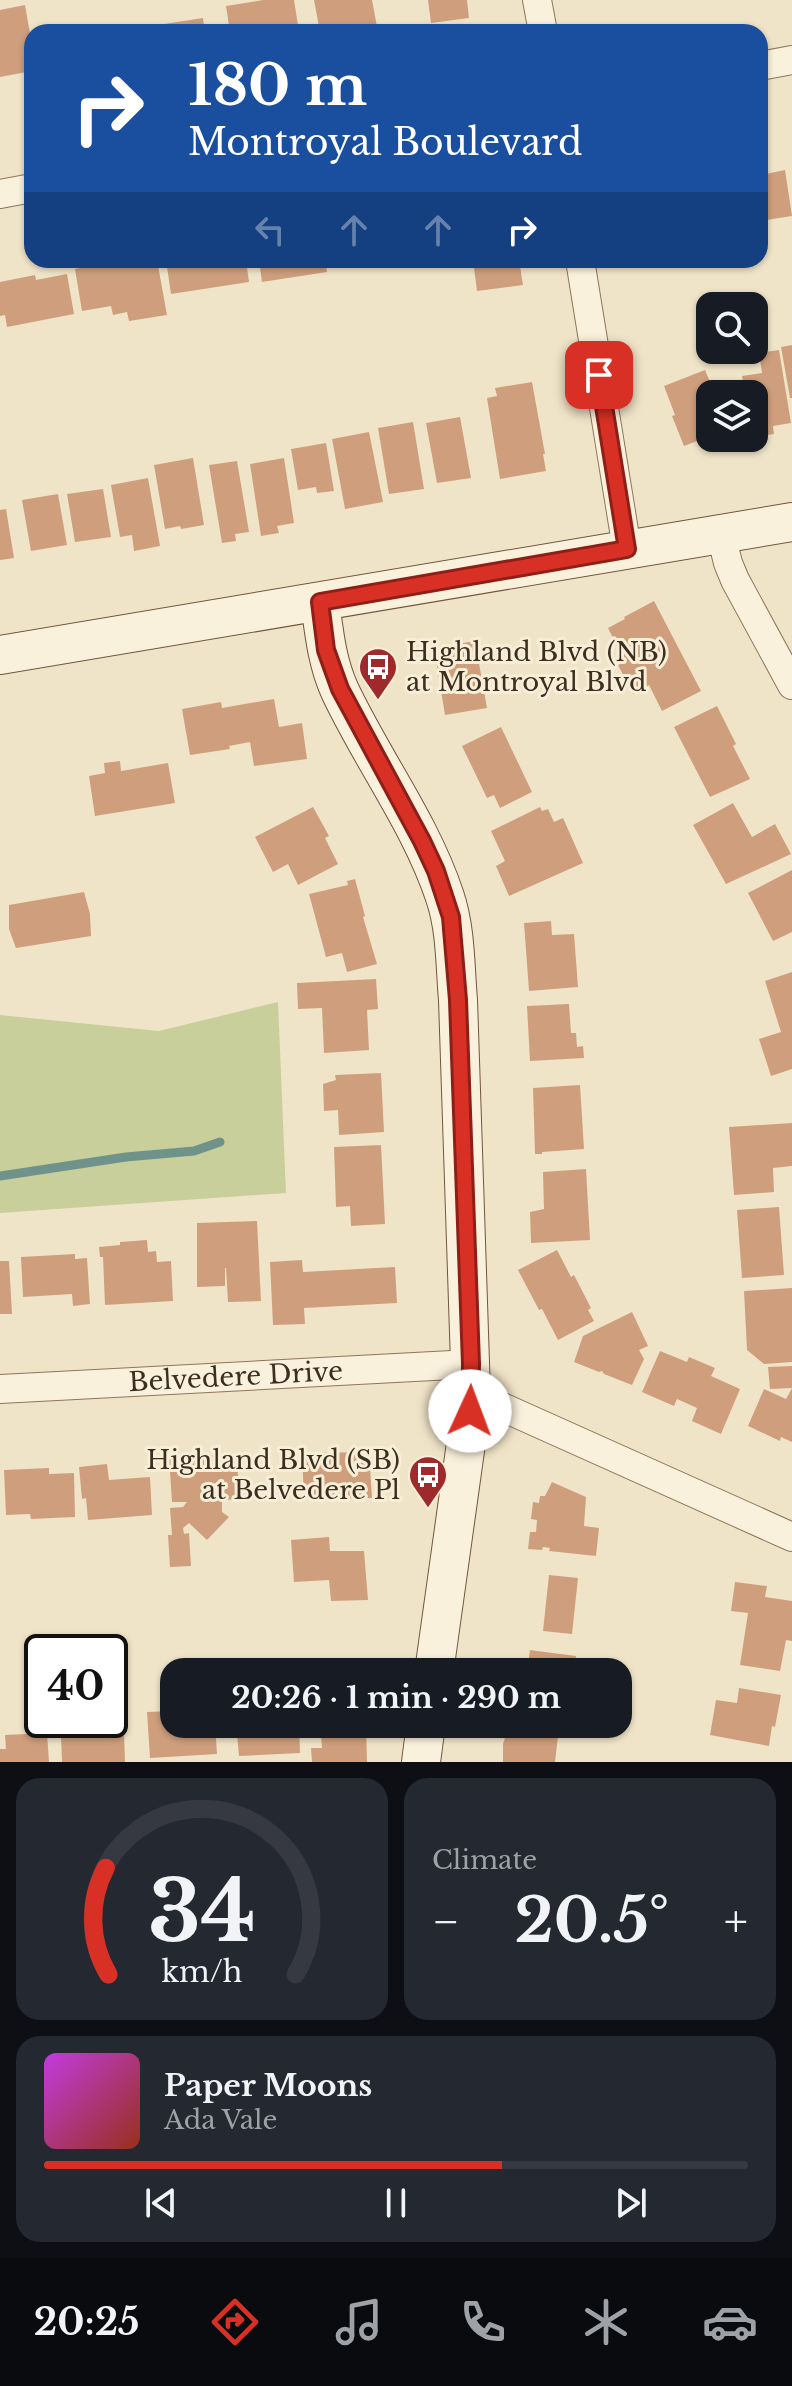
<!DOCTYPE html>
<html lang="en">
<head>
<meta charset="utf-8">
<style>
  body { margin:0; font-family:"Libre Baskerville",serif; background:#242831; color:#f1f3f6; height:100vh; display:flex; flex-direction:column; font-size:30px; white-space:nowrap }
  * { box-sizing:border-box; margin:0 }
  p { font-size:26px; color:#9ea1a6 }
  .icon { flex:none; width:44px; height:44px; fill:none; stroke:currentColor; stroke-width:2; stroke-linecap:round; stroke-linejoin:round }
  .map { position:relative; height:1762px; overflow:hidden }
  .sheet { display:flex; flex-direction:column; gap:16px; padding:16px; background:#0d0f14; flex:1 }
  .sheet>* { flex:none }
  .banner { position:absolute; left:24px; top:24px; width:744px; height:244px; border-radius:24px; box-shadow:0 2px 6px #0004; background:#1a4fa0; color:#fff; overflow:hidden }
  .buttons { position:absolute; left:696px; top:292px; display:grid; gap:16px }
  .buttons a { display:grid; place-items:center; width:72px; height:72px; border-radius:16px; background:#171b24; box-shadow:0 2px 6px #0004; font-size:40px }
  .speed { position:absolute; left:24px; top:1634px; display:flex; gap:16px; font-size:40px; font-weight:700; text-align:center }
  .speed>* { display:grid; place-content:center; width:104px; height:104px; border-radius:50%; background:#171b24; box-shadow:0 2px 6px #0004; line-height:1 }
  .speed .limit { border:4px solid #111; border-radius:12px; background:#fff; color:#111 }
  .pin { position:absolute; display:grid; place-items:center; width:68px; height:68px; color:#fff; margin:-34px; border-radius:16px; box-shadow:0 4px 12px #0006 }
  .me { position:absolute; width:88px; margin:-44px; rotate:2deg; stroke-linejoin:round; filter:drop-shadow(0 0 6px #0008) }
  .turn { display:flex; align-items:center; gap:28px; height:168px; padding:0 32px; font-size:36px }
  .turn .icon { width:104px; height:104px; stroke-width:2.5 }
  .turn b { display:block; font-size:56px; line-height:68px }
  .lanes { display:flex; align-items:center; height:76px; padding:0 32px; background:#0003; justify-content:center; gap:40px; direction:ltr }
  .lanes .off { opacity:.35 }
  .big { font-size:60px; font-weight:700; line-height:1.1 }
  .sheet .tile { flex:1; display:flex; flex-direction:column; justify-content:center; gap:12px; min-width:0; padding:0 28px; border-radius:24px; background:#242831 }
  .sheet .dial { align-items:center; gap:0 }
  .dial svg { height:208px; overflow:visible; fill:none; stroke:#363941; stroke-width:7; stroke-linecap:round; text-anchor:middle }
  .dial text { fill:#f1f3f6; stroke:none }
  .song { display:flex; align-items:center; gap:24px }
  .cover { width:96px; height:96px; border-radius:12px; background:linear-gradient(135deg,hsl(290 70% 55%),hsl(10 70% 35%)) }
  .played { height:8px; border-radius:4px; background:linear-gradient(90deg,#d93025 65%,#363941 65%) }
  .keys { display:flex; justify-content:space-around; direction:ltr }
  .heat { display:flex; justify-content:space-between; align-items:center; font-size:44px; direction:ltr }
  .sheet .tiles { flex:1; display:grid; gap:16px; grid-template-columns:1fr 1fr }
  .tile:last-child { grid-column:span 2 }
  .trip { position:absolute; left:160px; top:1658px; width:472px; height:80px; border-radius:24px; background:#171b24; box-shadow:0 2px 6px #0004; font-weight:700; line-height:80px; text-align:center }
  .menu { display:flex; height:128px; justify-content:space-around; align-items:center; background:#090b0e; color:#9ea1a6 }
  .menu .icon { width:56px; height:56px }
  .menu .active { color:#d93025 }
  .menu b { font-size:36px; color:#f1f3f6 }
  .map>svg:first-child { display:block }
  .green { fill:#c9cf9b }
  .lines { fill:none; stroke-linecap:round; stroke-linejoin:round }
  .stream { stroke:#6f938a; stroke-width:9 }
  .building { fill:#cf9f7d }
  .street-casing { stroke:#8d765c; stroke-width:30 }
  .secondary-casing { stroke:#6f573f; stroke-width:40 }
  .street { stroke:#faf1dc; stroke-width:28 }
  .secondary { stroke:#faf1dc; stroke-width:38 }
  .route-casing { stroke:#8d1f18; stroke-width:20 }
  .route { stroke:#d93025; stroke-width:14 }
  .labels { text-anchor:middle; stroke-width:6; stroke-linejoin:round; paint-order:stroke }
  .poi-label { font-size:26px; fill:#3d2e20; stroke:#f7eed8; text-anchor:start }
  .street-label { font-size:26px; fill:#3d2e20; stroke:#f7eed8 }
</style>
</head>
<body>
<div class="map">
<svg width="792" height="1762" viewBox="0 0 792 1762">
  <rect width="100%" height="100%" fill="#f0e4c8"/>
  <!-- green -->
  <polygon class="green" points="278,1002 286,1193 0,1213 0,1015 159,1031"/>
  <g class="lines">
    <!-- stream -->
    <polyline class="stream" points="0,1176 126,1157 194,1151 220,1142"/>
  </g>
  <!-- building -->
  <g class="building">
    <polygon points="263,0 294,0 299,32 230,32 226,6"/>
    <polygon points="314,0 372,0 378,32 320,32"/>
    <polygon points="428,0 467,0 469,18 431,23"/>
    <polygon points="25,5 32,45 32,71 0,77 0,10"/>
    <polygon points="203,18 205,32 133,32 132,29"/>
    <polygon points="785,170 792,216 760,221 760,172 766,171 766,174"/>
    <polygon points="128,260 157,260 167,315 129,321 127,312 113,315 111,306 82,311 75,269"/>
    <polygon points="166,260 246,260 249,282 171,294"/>
    <polygon points="259,260 325,260 327,272 262,282"/>
    <polygon points="473,260 519,260 523,285 477,291"/>
    <polygon points="67,274 74,314 7,327 5,315 0,316 0,282 35,275 36,280"/>
    <polygon points="792,345 792,398 790,398 781,347"/>
    <polygon points="779,350 791,423 773,426 774,434 754,437 754,394 745,394 742,376 762,373 759,353"/>
    <polygon points="705,370 715,394 710,394 710,436 684,446 672,416 675,415 664,386"/>
    <polygon points="532,382 545,454 543,454 546,471 500,479 487,398 497,396 495,388"/>
    <polygon points="460,417 471,478 437,483 426,423"/>
    <polygon points="413,422 424,489 389,494 378,428"/>
    <polygon points="369,432 383,502 345,509 332,439"/>
    <polygon points="326,443 334,491 317,493 316,487 298,490 291,449"/>
    <polygon points="193,458 204,525 181,529 180,526 165,529 154,465"/>
    <polygon points="284,458 294,523 277,526 279,533 261,536 250,464"/>
    <polygon points="237,461 249,532 235,534 236,541 222,543 209,465"/>
    <polygon points="148,478 160,546 134,551 132,535 120,537 111,485"/>
    <polygon points="103,489 111,537 75,542 67,494"/>
    <polygon points="58,494 67,545 31,551 22,500"/>
    <polygon points="6,509 14,558 0,560 0,510"/>
    <polygon points="654,601 701,691 662,711 649,685 633,694 618,665 625,662 608,628 625,619 624,617"/>
    <polygon points="475,641 487,708 445,715 434,648"/>
    <polygon points="274,699 279,727 302,723 307,759 254,766 250,742 229,746 230,749 190,755 182,709 221,702 222,708"/>
    <polygon points="717,706 736,744 733,746 750,779 710,797 674,727"/>
    <polygon points="501,727 532,792 500,808 494,795 487,798 462,746"/>
    <polygon points="120,761 121,771 168,763 175,803 95,816 89,776 105,773 104,763"/>
    <polygon points="733,803 752,837 775,824 791,854 726,884 693,825"/>
    <polygon points="313,807 329,836 325,838 338,864 298,885 288,864 273,872 255,837"/>
    <polygon points="540,807 542,811 548,809 554,822 563,818 583,863 509,896 496,866 505,861 491,831"/>
    <polygon points="792,870 792,932 773,941 748,893"/>
    <polygon points="355,879 365,916 363,917 377,964 347,972 342,953 326,957 309,894 348,885 347,881"/>
    <polygon points="84,892 90,914 91,936 16,948 9,929 9,905"/>
    <polygon points="551,921 552,935 574,934 578,987 529,991 524,923"/>
    <polygon points="792,972 792,1069 771,1076 759,1039 781,1032 765,981"/>
    <polygon points="376,979 378,1009 367,1010 369,1050 324,1053 322,1008 298,1009 297,983"/>
    <polygon points="569,1004 571,1033 576,1033 577,1047 583,1046 584,1058 530,1061 527,1006"/>
    <polygon points="381,1073 384,1132 339,1135 338,1110 324,1111 323,1084 336,1080 335,1075"/>
    <polygon points="580,1085 584,1149 542,1152 542,1154 535,1154 533,1088"/>
    <polygon points="792,1123 792,1166 773,1168 774,1192 734,1195 729,1127"/>
    <polygon points="381,1145 385,1224 351,1226 350,1206 336,1207 334,1147"/>
    <polygon points="586,1169 590,1240 531,1243 530,1212 544,1209 543,1172"/>
    <polygon points="779,1207 784,1275 742,1278 737,1210"/>
    <polygon points="257,1221 261,1301 228,1302 226,1268 225,1268 225,1286 197,1287 197,1223"/>
    <polygon points="147,1240 148,1252 156,1251 157,1262 171,1261 173,1301 105,1305 103,1257 100,1257 99,1247 120,1245 120,1242"/>
    <polygon points="557,1250 571,1277 574,1275 591,1308 588,1310 594,1321 558,1340 542,1309 539,1310 518,1270"/>
    <polygon points="75,1254 75,1259 87,1258 90,1304 73,1306 72,1294 23,1297 21,1257"/>
    <polygon points="302,1260 303,1272 395,1267 397,1303 304,1308 305,1324 273,1325 270,1262"/>
    <polygon points="0,1261 9,1261 12,1314 0,1314"/>
    <polygon points="792,1288 792,1362 764,1364 747,1350 744,1291"/>
    <polygon points="632,1312 648,1346 639,1350 644,1359 632,1385 604,1374 602,1371 599,1372 574,1362 583,1336"/>
    <polygon points="660,1351 687,1362 689,1357 715,1368 711,1376 740,1389 721,1434 692,1421 697,1408 677,1399 674,1406 642,1392"/>
    <polygon points="792,1366 792,1442 781,1437 780,1441 748,1426 764,1389 786,1399 792,1388 770,1389 768,1367"/>
    <polygon points="369,1452 372,1498 304,1499 302,1453"/>
    <polygon points="237,1454 239,1499 222,1500 222,1512 229,1517 207,1540 189,1523 183,1528 184,1534 189,1533 191,1566 170,1567 168,1535 172,1535 170,1508 183,1507 187,1502 172,1502 169,1457"/>
    <polygon points="107,1464 109,1480 150,1477 152,1515 88,1520 86,1498 82,1499 79,1467"/>
    <polygon points="49,1468 49,1474 74,1473 75,1517 31,1519 30,1514 6,1515 4,1470"/>
    <polygon points="552,1482 586,1497 584,1526 599,1528 596,1556 549,1551 550,1548 543,1547 542,1550 528,1549 530,1532 536,1532 537,1520 531,1519 533,1502 539,1503 540,1496 545,1496"/>
    <polygon points="329,1537 330,1551 364,1551 368,1600 331,1601 329,1580 294,1582 291,1540"/>
    <polygon points="549,1575 578,1578 572,1634 543,1631"/>
    <polygon points="735,1582 767,1586 765,1597 792,1601 792,1641 786,1640 780,1671 740,1665 748,1613 731,1611"/>
    <polygon points="530,1650 576,1656 574,1672 527,1672"/>
    <polygon points="739,1688 781,1695 775,1727 772,1726 769,1746 710,1735 716,1700 737,1703"/>
    <polygon points="174,1711 174,1724 215,1724 217,1754 150,1758 147,1712"/>
    <polygon points="236,1724 299,1724 300,1753 239,1756"/>
    <polygon points="320,1724 366,1724 367,1762 312,1762 311,1748 322,1748"/>
    <polygon points="509,1726 514,1727 513,1730 534,1729 558,1736 555,1762 503,1762 503,1744"/>
    <polygon points="47,1733 49,1762 0,1762 0,1749 6,1749 5,1735"/>
    <polygon points="124,1733 125,1762 62,1762 61,1736"/>
  </g>
  <g class="lines">
    <defs>
      <g id="street">
        <polyline points="537,0 543,32"/>
        <polyline points="760,66 792,60"/>
        <polyline points="0,194 32,188"/>
        <polyline points="580,260 627,549"/>
        <polyline points="721,534 728,563 735,580 792,685"/>
        <path id="s1" d="M0,1389L471,1364"/>
        <polyline points="471,1393 792,1537"/>
      </g>
      <g id="secondary">
        <path d="M320,602C324,632 327,663 340,691C373,761 421,824 445,897C456,930 455,966 458,1000L471,1393L468,1429L434,1672"/>
        <polyline points="0,655 792,522"/>
        <polyline points="421,1762 426,1724"/>
      </g>
    </defs>
    <!-- street casing -->
    <use href="#street" class="street-casing"/>
    <!-- secondary casing -->
    <use href="#secondary" class="secondary-casing"/>
    <!-- street -->
    <use href="#street" class="street"/>
    <!-- secondary -->
    <use href="#secondary" class="secondary"/>
  </g>
  <g class="lines">
    <defs>
      <polyline id="route" points="470,1411 471,1364 458,1000 451,917 436,871 422,841 340,689 326,650 320,602 627,549 599,375"/>
    </defs>
    <!-- route casing -->
    <use href="#route" class="route-casing"/>
    <!-- route -->
    <use href="#route" class="route"/>
  </g>
  <!-- icons -->
  <defs>
    <symbol id="bus-pin" viewBox="-11 -11 22 30"><path d="M0 17L-7.5 6A9.5 9.5 0 1 1 7.5 6Z" fill="#9e2a2b" stroke="#f7eed8"/><path d="M-5-6H5V4H4V6H2V4H-2V6H-4V4H-5ZM-3.5-4V0h7V-4ZM-3.5 1.2v1.5H-2V1.2ZM2 1.2v1.5H3.5V1.2Z" fill="#fff"/></symbol>
  </defs>
  <g fill-rule="evenodd">
    <use href="#bus-pin" x="356" y="645" width="44" height="60"/>
    <use href="#bus-pin" x="406" y="1453" width="44" height="60"/>
  </g>
  <g class="labels">
    <!-- poi labels -->
    <g class="poi-label">
      <text x="406" y="661">Highland Blvd (NB)<tspan x="406" dy="30">at Montroyal Blvd</tspan></text>
      <text x="400" y="1469" text-anchor="end">Highland Blvd (SB)<tspan x="400" dy="30">at Belvedere Pl</tspan></text>
    </g>
    <!-- street labels -->
    <g class="street-label">
      <text dy="9" stroke="none"><textPath href="#s1" startOffset="236">Belvedere Drive</textPath></text>
    </g>
  </g>
</svg>
<div class="buttons">
<a><svg class="icon" aria-label="search" viewBox="0 0 24 24"><circle cx="10" cy="10" r="6"/><path d="M15 15l6 6"/></svg></a>
<a><svg class="icon" aria-label="layers" viewBox="0 0 24 24"><path d="M12 4l9 5-9 5-9-5zM3 14l9 5 9-5"/></svg></a>
</div>
<div class="speed"><div class="limit">40</div></div>
<div class="pin" style="left:599px;top:375px;background:#d93025"><svg class="icon" aria-label="arrive" viewBox="0 0 24 24"><path d="M6 21V4h12l-3 4 3 4H6"/></svg></div>
<svg class="me" style="left:470px;top:1411px" viewBox="-20 -20 40 40"><circle r="19" fill="#fff"/><path d="M0-13L10 11 0 6-10 11z" fill="#d93025"/></svg>
<div class="trip">20:26 · 1 min · 290 m</div>
<div class="banner">
<div class="turn"><svg class="icon" aria-label="right" viewBox="0 0 24 24"><path d="M7 20v-9h11M14 6l5 5-5 5"/></svg><div><b>180 m</b>Montroyal Boulevard</div></div>
<div class="lanes"><svg class="icon off" aria-label="left" viewBox="0 0 24 24"><path d="M17 20v-9H6M10 6l-5 5 5 5"/></svg><svg class="icon off" aria-label="ahead" viewBox="0 0 24 24"><path d="M12 20V5M6 11l6-6 6 6"/></svg><svg class="icon off" aria-label="ahead" viewBox="0 0 24 24"><path d="M12 20V5M6 11l6-6 6 6"/></svg><svg class="icon" aria-label="right" viewBox="0 0 24 24"><path d="M7 20v-9h11M14 6l5 5-5 5"/></svg></div>
</div>
</div>
<section class="sheet">
<div class="tiles">
<div class="tile dial"><svg viewBox="0 0 100 80">
<path d="M14 69A42 42 0 1 1 86 69"/>
<path d="M14 69A42 42 0 0 1 13 28" stroke="#d93025"/>
<text x="50" y="56" font-size="32" font-weight="700">34</text>
<text x="50" y="72" font-size="11">km/h</text>
</svg></div>
<div class="tile"><p>Climate</p>
<div class="heat"><a>−</a><b class="big">20.5°</b><a>+</a></div>
</div>
<div class="tile">
<div class="song"><i class="cover"></i><div><b>Paper Moons</b><p>Ada Vale</p></div></div>
<div class="played"></div>
<div class="keys"><svg class="icon" aria-label="previous" viewBox="0 0 24 24"><path d="M18 5L8 12l10 7zM5 5v14"/></svg><svg class="icon" aria-label="pause" viewBox="0 0 24 24"><path d="M8 5v14M16 5v14"/></svg><svg class="icon" aria-label="next" viewBox="0 0 24 24"><path d="M6 5l10 7-10 7zM19 5v14"/></svg></div>
</div>
</div>
</section>
<nav class="menu">
<b>20:25</b>
<svg class="icon active" aria-label="directions" viewBox="0 0 24 24"><path d="M12 3l9 9-9 9-9-9zM9 14v-3h6M13 9l2 2-2 2"/></svg>
<svg class="icon" aria-label="music" viewBox="0 0 24 24"><path d="M9 18V5l10-2v13"/><circle cx="6" cy="18" r="3"/><circle cx="16" cy="16" r="3"/></svg>
<svg class="icon" aria-label="phone" viewBox="0 0 24 24"><path d="M5 4h4l2 5-3 2q2 4 5 5l2-3 5 2v4C11 20 4 13 5 4z"/></svg>
<svg class="icon" aria-label="climate" viewBox="0 0 24 24"><path d="M12 3v18M4 7l16 10M4 17L20 7"/></svg>
<svg class="icon" aria-label="car" viewBox="0 0 24 24"><path d="M5 17H2v-5l4-1 3-4h7l3 4 3 1v5h-3M9 17h6M6 11h13"/><circle cx="7" cy="17" r="2"/><circle cx="17" cy="17" r="2"/></svg>
</nav>
</body>
</html>
